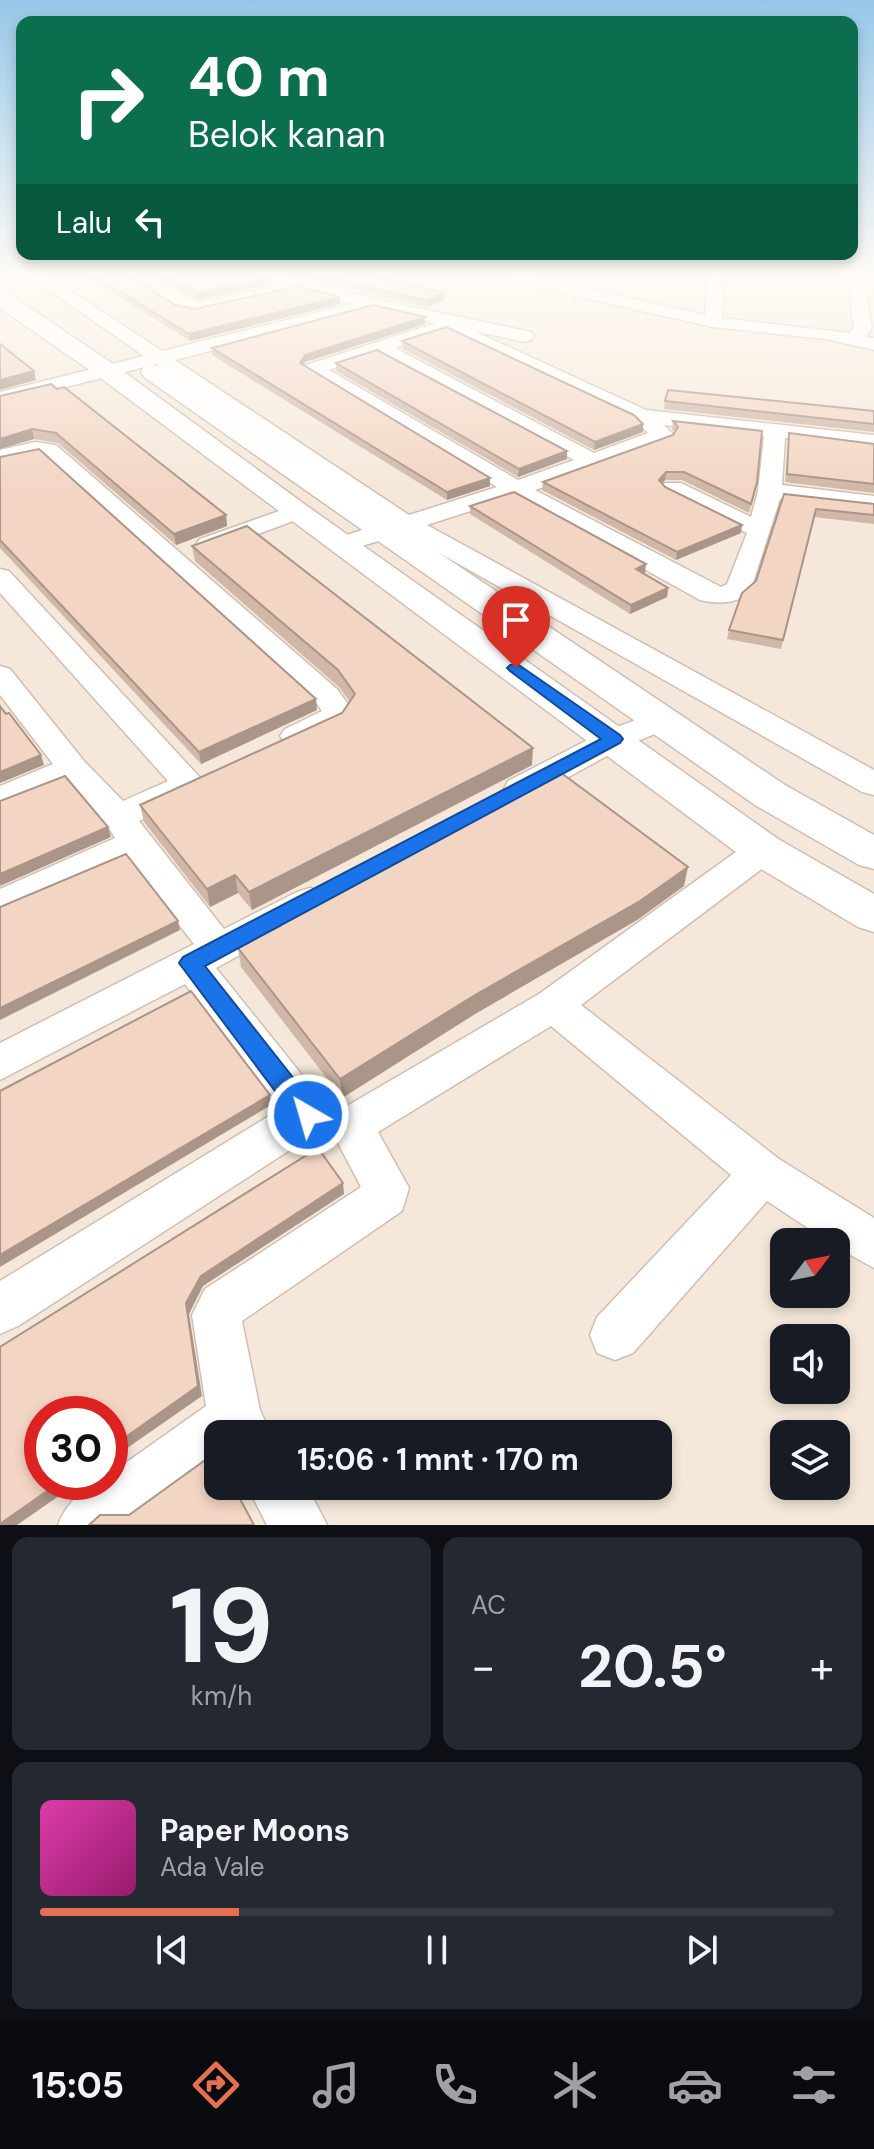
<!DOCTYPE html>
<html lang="id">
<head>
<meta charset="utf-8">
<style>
  body { margin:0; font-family:"DM Sans",sans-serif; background:#242831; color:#f1f3f6; height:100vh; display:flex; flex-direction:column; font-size:30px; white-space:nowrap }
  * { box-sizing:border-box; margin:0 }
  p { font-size:26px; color:#9ea1a6 }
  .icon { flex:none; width:44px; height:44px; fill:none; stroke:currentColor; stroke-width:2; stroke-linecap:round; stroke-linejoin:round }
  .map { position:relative; height:1525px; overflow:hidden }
  .sheet { display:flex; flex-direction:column; gap:12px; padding:12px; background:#0d0f14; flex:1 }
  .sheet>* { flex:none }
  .banner { position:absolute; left:16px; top:16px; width:842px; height:244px; border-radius:16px; box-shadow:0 4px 12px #0003; background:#0b6e4f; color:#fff; overflow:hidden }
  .needle { width:52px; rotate:58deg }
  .tools { position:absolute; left:770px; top:1228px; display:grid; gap:16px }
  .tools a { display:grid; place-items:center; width:80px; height:80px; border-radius:16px; background:#171b24; box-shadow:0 4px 12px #0003; font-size:40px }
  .speed { position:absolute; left:24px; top:1396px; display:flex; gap:16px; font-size:40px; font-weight:700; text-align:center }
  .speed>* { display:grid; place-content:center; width:104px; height:104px; border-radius:50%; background:#171b24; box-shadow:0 4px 12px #0003; line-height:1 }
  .speed .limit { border:12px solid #d22; background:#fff; color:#111 }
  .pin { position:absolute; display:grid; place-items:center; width:68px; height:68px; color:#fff; margin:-82px -34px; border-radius:50% 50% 50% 0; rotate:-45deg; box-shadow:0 0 8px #0007 }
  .pin .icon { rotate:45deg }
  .me { position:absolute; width:88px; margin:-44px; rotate:322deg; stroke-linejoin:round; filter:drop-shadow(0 0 6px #0008) }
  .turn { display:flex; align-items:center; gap:28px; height:168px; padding:0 40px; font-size:36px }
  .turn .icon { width:104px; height:104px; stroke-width:2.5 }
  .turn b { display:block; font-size:56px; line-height:68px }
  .then { display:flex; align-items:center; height:76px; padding:0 40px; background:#0003; gap:16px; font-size:30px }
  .big { font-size:60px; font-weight:700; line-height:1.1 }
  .sheet .widget { flex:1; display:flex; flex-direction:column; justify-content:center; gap:12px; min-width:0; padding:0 28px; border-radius:16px; background:#242831 }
  .sheet .dial { align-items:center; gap:0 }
  .dial b { font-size:104px; line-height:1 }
  .song { display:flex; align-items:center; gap:24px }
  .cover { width:96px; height:96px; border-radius:12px; background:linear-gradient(135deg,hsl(320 70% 55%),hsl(320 70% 35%)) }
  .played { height:8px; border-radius:4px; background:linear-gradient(90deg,#e76f51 25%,#363941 25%) }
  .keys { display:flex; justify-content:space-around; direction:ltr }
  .heat { display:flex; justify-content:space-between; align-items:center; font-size:44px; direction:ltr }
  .sheet .tiles { flex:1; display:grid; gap:12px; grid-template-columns:1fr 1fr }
  .widget:last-child { grid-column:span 2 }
  .trip { position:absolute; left:204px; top:1420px; width:468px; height:80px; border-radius:16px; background:#171b24; box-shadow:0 4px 12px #0003; font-weight:700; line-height:80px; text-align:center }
  .menu { display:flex; height:128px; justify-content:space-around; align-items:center; background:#090b0e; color:#9ea1a6 }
  .menu .icon { width:56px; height:56px }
  .menu .selected { color:#e76f51 }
  .menu b { font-size:36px; color:#f1f3f6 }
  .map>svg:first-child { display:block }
  .residential { fill:#f5e8da; fill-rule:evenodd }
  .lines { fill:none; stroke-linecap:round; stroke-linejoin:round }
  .minor-casing { stroke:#d1beb0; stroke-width:3 }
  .tertiary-casing { stroke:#d1beb0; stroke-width:3 }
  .minor { fill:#fff; fill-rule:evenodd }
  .tertiary { fill:#fff; fill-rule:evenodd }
  .wall { fill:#d1b7a8 }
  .shaded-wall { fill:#aa9588 }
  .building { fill:#f3d5c3; stroke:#aa9588; stroke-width:2 }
  .route { fill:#1a73e8; stroke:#114b97; stroke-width:2 }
</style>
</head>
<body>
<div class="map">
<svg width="874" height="1525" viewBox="0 0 874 1525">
  <rect width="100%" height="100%" fill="#fdf6ec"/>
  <!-- residential -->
  <path class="residential" d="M0,276H874V1525H0ZM784,1242H836V1294H784ZM784,1338H836V1390H784ZM42,1414H110V1482H42ZM218,1434H658V1486H218ZM784,1434H836V1486H784Z"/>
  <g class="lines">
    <defs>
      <g id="minor">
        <path d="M29,276H48L162,351L352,304L300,290L197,313L178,309L127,276H147L197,303L279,285L256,276H284L374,299L531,332L534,336L531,340L525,342L474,331L646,410L874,435V449L785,438L782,485L874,496V510L780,499L751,589C740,605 717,604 700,600L514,497L427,525L874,770V795L862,792L404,533L343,552L334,549L330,544L334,539L387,522L156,364L0,404V392L144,356ZM373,309L436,323L306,365L303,369L306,373L497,487L409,515L175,360ZM446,331L635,420L648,433L594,453L395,348ZM378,354L574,460L518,480L329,370ZM664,425L764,436L758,491L751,517L681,483H665L661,488L665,493L747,533L727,584L721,587L535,490L671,440L674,435Z"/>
        <path d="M501,276H531L705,315L709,276H725L722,318L850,333L854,327C851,310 847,297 856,282L874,280V290H869L867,297L872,327L866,337L874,338V350L826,339L713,327L509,281Z"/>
        <path d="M35,442L56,445L337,689L353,711C340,731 310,749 285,743L280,736L285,729L322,711L315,701L42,456L0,464V450Z"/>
        <polygon points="296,505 304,507 308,512 304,517 218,549 200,549 196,544 200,539"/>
        <path d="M0,569L9,571L205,783L201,791L139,821L224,929L297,892L310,888L323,892L328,901L323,910L216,968L322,1100L347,1106L539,994L751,841L763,838L775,841L780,850L775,859L581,1005L779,1159L874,1218V1268L836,1247V1242H829L767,1201L633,1353L615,1360L597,1353L590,1335L597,1317L731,1175L551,1026L378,1132L409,1188L402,1211L242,1321L260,1410L271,1434H218V1463L133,1525H58C66,1504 85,1482 110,1482V1474L206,1406L192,1315L205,1289L361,1187L337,1141L313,1135L18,1326L0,1334V1281L279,1110L185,984L0,1080V1043L194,944L129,860L0,917V889L115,838L107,825L68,782L0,810V786L53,764L0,695V666L10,669L84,761L123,801L168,781L0,593Z"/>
        <polygon points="661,711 672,713 676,720 672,727 625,746 532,797 520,800 508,797 504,789 508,781 603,732"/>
        <polygon points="247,1486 307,1486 327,1525 267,1525"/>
      </g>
      <g id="tertiary">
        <polygon points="0,292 8,293 116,366 307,506 778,839 874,894 874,932 858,927 748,861 98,376 0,308"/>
        <polygon points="153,365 162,367 785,785 874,835 874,869 859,865 755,805 144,377 141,372 144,367"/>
      </g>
    </defs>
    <!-- minor casing -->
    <use href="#minor" class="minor-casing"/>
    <!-- tertiary casing -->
    <use href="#tertiary" class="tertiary-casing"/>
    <!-- minor -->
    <use href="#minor" class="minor"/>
    <!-- tertiary -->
    <use href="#tertiary" class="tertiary"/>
  </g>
  <!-- wall -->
  <g class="wall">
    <polygon points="86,276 131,276 175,305 195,309 340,304 190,341"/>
    <polygon points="153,276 265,276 269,284 197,300"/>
    <polygon points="297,276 374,276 444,293 444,300 428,307"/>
    <polygon points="425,324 305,362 303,365 490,478 490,486 447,500 212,355 212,348"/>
    <polygon points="402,341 643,424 643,432 594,450 403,349"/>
    <polygon points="336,363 567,459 518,477 336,371"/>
    <polygon points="0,396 226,515 227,526 176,545 58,443 34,439"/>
    <polygon points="665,401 874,411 874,432 664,409"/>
    <polygon points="673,421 755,490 749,513 682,480 665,480 662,484 665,487 741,533 676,560 542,490 543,482 673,435 675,432 672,429"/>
    <polygon points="789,433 874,444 874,493 785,482"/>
    <polygon points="0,457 317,710 201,764 0,548"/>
    <polygon points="784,494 874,504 874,524 814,517 781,649 727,639 729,630 756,581"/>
    <polygon points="470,506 645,573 644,574 668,588 667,597 630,614 470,514"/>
    <polygon points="192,546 532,765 252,910 238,893 210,907 144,822 140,805 342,713 350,702 339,687 195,561"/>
    <polygon points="684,886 637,920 475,1014 342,1098 241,967 238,948 275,929 273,919"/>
  </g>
  <!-- shaded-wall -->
  <g class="shaded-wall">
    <polygon points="268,278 269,284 197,300 197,293"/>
    <polygon points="444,293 444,300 428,307 428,301"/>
    <polygon points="340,297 340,304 190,341 189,334"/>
    <polygon points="425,317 425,324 305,362 301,371 300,363 305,355"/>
    <polygon points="34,371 36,380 0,390 0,380"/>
    <polygon points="643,424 643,432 594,450 595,442"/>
    <polygon points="32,429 34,439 0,449 0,439"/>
    <polygon points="567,451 567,459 518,477 519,469"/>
    <polygon points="666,472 665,480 658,488 659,480"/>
    <polygon points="490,478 490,486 447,500 447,492"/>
    <polygon points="226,515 227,526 176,545 174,534"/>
    <polygon points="742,525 741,533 676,560 677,552"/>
    <polygon points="646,564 645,573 635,577 636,569"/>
    <polygon points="668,588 667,597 630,614 631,605"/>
    <polygon points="316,699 317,710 201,764 199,752"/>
    <polygon points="533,748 532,765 252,910 249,892"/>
    <polygon points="41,755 44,765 0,783 0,772"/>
    <polygon points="108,827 111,837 0,886 0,874"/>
    <polygon points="688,867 684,886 637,920 475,1014 342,1098 340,1079 475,995"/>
    <polygon points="235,875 238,893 210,907 207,889"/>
    <polygon points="178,921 180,930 0,1020 0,1008"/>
    <polygon points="270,1095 271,1105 0,1267 0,1255"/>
    <polygon points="343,1183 344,1194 203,1286 189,1314 202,1396 110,1460 110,1448 201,1276"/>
    <polygon points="60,1482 79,1482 17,1525 0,1525 0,1524"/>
  </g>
  <!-- building -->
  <g class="building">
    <polygon points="95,276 131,276 175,305 195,309 299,286 340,297 189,334"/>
    <polygon points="165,276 265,276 268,278 197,293"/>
    <polygon points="324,276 374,276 444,293 428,301"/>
    <polygon points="373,305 425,317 305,355 300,363 490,478 447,492 212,348"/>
    <polygon points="446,327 634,415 643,424 595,442 402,341"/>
    <polygon points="0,344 34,371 0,380"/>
    <polygon points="377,350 567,451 519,469 336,363"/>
    <polygon points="51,384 57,389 64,387 226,515 174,534 56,433 32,429 0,439 0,396"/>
    <polygon points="668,390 874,411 874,424 665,401"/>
    <polygon points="673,421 762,431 757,482 751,504 684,472 666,472 659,480 665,487 742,525 677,552 543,482 673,435 678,427"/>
    <polygon points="789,433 874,444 874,484 787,474"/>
    <polygon points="39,449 316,699 199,752 0,540 0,457"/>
    <polygon points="514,492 646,564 636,569 668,588 631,605 470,506"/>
    <polygon points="784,494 874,504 874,515 816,509 783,640 729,630 742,593 756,581"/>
    <polygon points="247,526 533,748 249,892 235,875 207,889 140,805 342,713 355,694 338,670 192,546"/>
    <polygon points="0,706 6,714 9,713 41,755 0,772"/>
    <polygon points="556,769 688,867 640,901 475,995 340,1079 238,948 280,926 273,919"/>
    <polygon points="65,776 108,827 0,874 0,801"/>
    <polygon points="126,854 178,921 0,1008 0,907"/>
    <polygon points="191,991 270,1095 0,1255 0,1091"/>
    <polygon points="318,1148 343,1183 201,1276 186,1303 198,1386 110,1448 110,1414 42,1414 42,1482 60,1482 0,1524 0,1347"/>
    <polygon points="215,1453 218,1458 218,1486 233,1486 254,1525 89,1525 100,1515 129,1515"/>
  </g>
  <!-- sky -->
  <linearGradient id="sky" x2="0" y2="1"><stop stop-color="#97c7e8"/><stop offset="0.56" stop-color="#fefbf6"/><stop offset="1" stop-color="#fefbf6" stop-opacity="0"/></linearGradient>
  <rect width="874" height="490" fill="url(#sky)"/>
  <!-- route -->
  <polygon class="route" points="516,663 620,735 623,739 620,743 205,966 317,1108 320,1115 317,1123 308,1126 299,1123 179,963 183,957 601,739 510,671 507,668 510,665"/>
</svg>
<div class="tools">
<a><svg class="needle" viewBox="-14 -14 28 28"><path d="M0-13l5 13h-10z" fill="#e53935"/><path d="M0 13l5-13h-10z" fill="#9ea1a6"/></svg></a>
<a><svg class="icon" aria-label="sound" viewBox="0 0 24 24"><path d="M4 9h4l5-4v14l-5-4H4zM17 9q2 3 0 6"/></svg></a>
<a><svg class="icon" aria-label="layers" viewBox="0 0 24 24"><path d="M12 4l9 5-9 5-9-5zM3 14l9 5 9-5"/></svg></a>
</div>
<div class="speed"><div class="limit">30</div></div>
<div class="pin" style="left:516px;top:668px;background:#d93025"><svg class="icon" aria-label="arrive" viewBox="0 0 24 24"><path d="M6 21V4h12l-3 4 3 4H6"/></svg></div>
<svg class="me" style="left:308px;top:1115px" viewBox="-20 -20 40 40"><circle r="17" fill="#1a73e8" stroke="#fff" stroke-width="3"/><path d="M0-11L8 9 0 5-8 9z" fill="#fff"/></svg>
<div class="trip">15:06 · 1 mnt · 170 m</div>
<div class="banner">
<div class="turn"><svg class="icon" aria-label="right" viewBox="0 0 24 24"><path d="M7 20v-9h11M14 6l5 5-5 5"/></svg><div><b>40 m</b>Belok kanan</div></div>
<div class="then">Lalu<svg class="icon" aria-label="left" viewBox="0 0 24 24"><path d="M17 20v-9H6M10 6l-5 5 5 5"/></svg></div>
</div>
</div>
<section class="sheet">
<div class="tiles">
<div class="widget dial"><b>19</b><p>km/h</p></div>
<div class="widget"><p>AC</p>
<div class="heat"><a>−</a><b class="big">20.5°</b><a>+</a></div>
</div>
<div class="widget">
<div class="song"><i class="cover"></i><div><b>Paper Moons</b><p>Ada Vale</p></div></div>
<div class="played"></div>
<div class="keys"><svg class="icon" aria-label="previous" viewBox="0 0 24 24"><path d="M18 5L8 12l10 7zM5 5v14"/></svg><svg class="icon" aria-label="pause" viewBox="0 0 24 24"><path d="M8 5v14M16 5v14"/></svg><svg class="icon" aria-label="next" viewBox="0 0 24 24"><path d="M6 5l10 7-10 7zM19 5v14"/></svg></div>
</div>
</div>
</section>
<nav class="menu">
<b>15:05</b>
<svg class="icon selected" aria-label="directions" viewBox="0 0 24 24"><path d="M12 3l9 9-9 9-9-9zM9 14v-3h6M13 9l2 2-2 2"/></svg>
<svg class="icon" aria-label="music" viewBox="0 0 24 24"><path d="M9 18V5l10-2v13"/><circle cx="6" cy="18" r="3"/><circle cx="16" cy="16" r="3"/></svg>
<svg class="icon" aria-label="phone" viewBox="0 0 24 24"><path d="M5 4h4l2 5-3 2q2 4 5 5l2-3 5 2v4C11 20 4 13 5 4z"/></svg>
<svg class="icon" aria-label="climate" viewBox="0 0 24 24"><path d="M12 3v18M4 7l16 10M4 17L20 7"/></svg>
<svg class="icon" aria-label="car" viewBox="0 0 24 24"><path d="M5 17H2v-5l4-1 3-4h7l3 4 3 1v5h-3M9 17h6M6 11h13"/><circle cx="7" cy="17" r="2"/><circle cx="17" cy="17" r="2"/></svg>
<svg class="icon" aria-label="filters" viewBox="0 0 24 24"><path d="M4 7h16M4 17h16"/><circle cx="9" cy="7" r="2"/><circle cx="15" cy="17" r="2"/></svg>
</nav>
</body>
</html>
